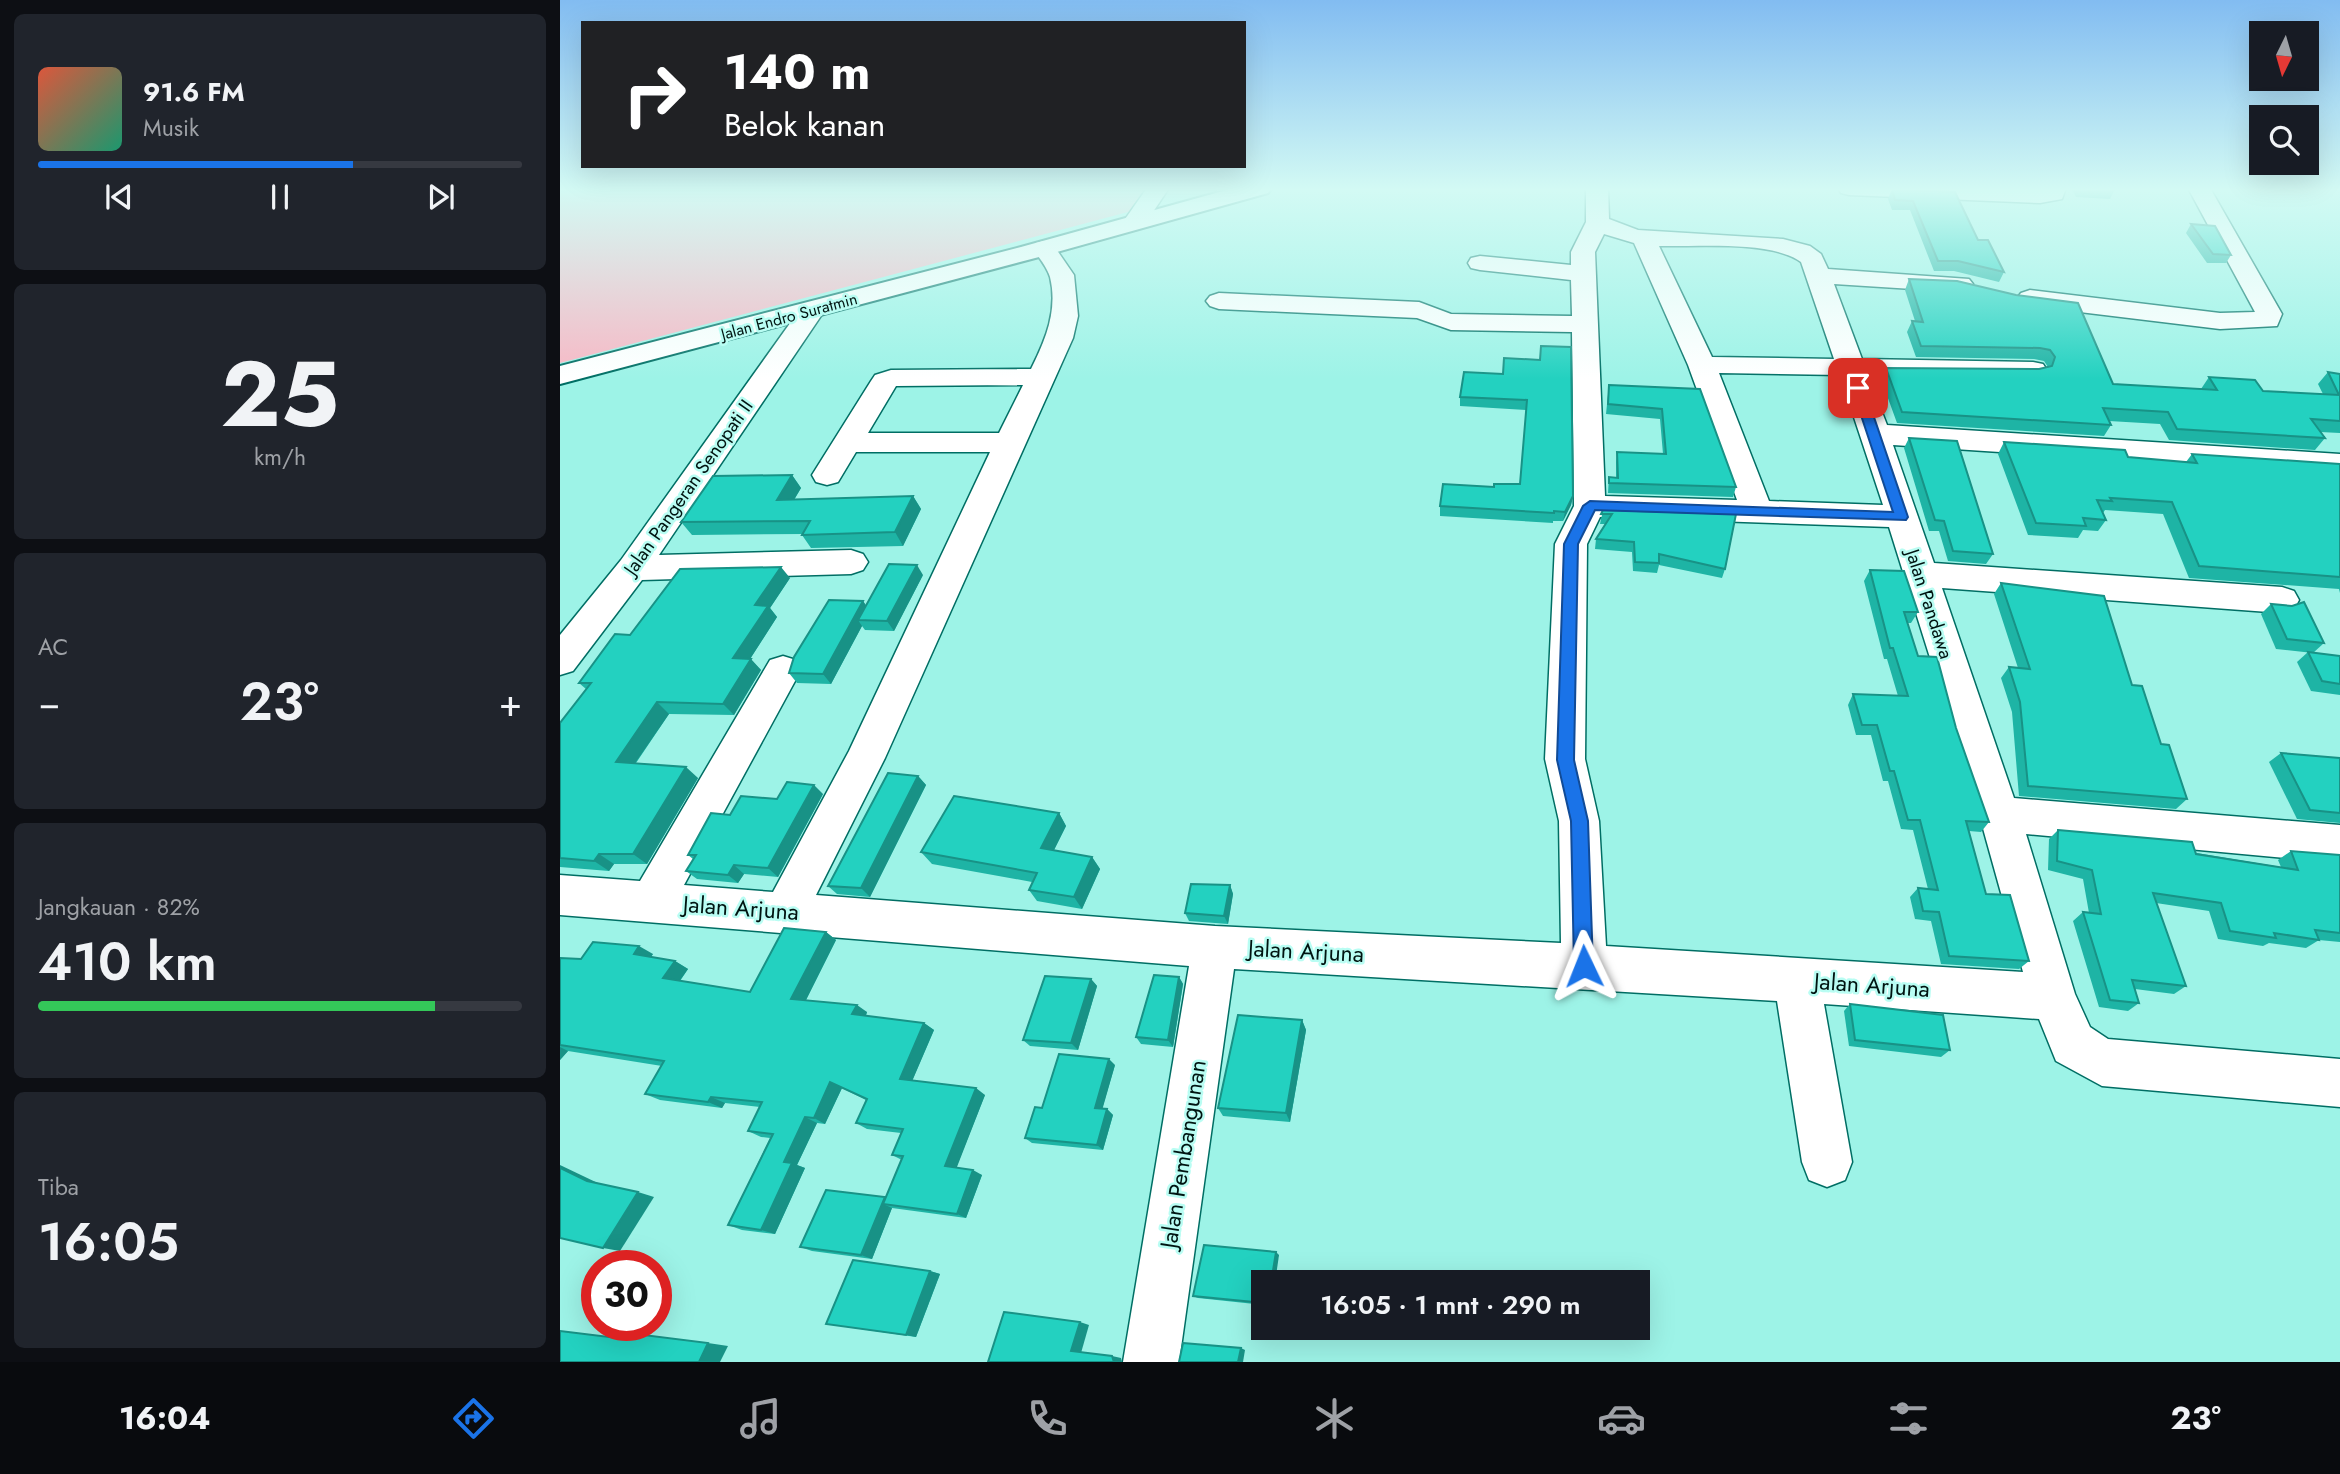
<!DOCTYPE html>
<html lang="id">
<head>
<meta charset="utf-8">
<style>
  body { margin:0; font-family:Jost,sans-serif; background:#20242c; color:#f1f3f6; height:100vh; display:flex; flex-direction:column; font-size:26px; white-space:nowrap }
  * { box-sizing:border-box; margin:0 }
  p { font-size:23px; color:#9ea1a6 }
  .icon { flex:none; width:38px; height:38px; fill:none; stroke:currentColor; stroke-width:2; stroke-linecap:round; stroke-linejoin:round }
  .map { position:relative; flex:1; overflow:hidden }
  .drawer { display:flex; flex-direction:column; gap:14px; padding:14px; background:#0d0f14; width:560px }
  .drawer>* { flex:none }
  .banner { position:absolute; left:21px; top:21px; width:665px; height:147px; border-radius:0px; box-shadow:0 7px 28px #0002; background:#202124; color:#fff; overflow:hidden }
  .needle { width:46px; rotate:185deg }
  .tools { position:absolute; left:1689px; top:21px; display:grid; gap:14px }
  .tools a { display:grid; place-items:center; width:70px; height:70px; border-radius:0px; background:#171b24; box-shadow:0 7px 28px #0002; font-size:35px }
  .speed { position:absolute; left:21px; top:1250px; display:flex; gap:14px; font-size:35px; font-weight:700; text-align:center }
  .speed>* { display:grid; place-content:center; width:91px; height:91px; border-radius:50%; background:#171b24; box-shadow:0 7px 28px #0002; line-height:1 }
  .speed .limit { border:10px solid #d22; background:#fff; color:#111 }
  .pin { position:absolute; display:grid; place-items:center; width:60px; height:60px; color:#fff; margin:-30px; border-radius:14px; box-shadow:0 4px 10px #0006 }
  .me { position:absolute; width:77px; margin:-38px; rotate:358deg; stroke-linejoin:round; filter:drop-shadow(0 0 5px #0008) }
  .turn { display:flex; align-items:center; gap:24px; height:147px; padding:0 28px; font-size:32px }
  .turn .icon { width:91px; height:91px; stroke-width:2.5 }
  .turn b { display:block; font-size:49px; line-height:60px }
  .big { font-size:52px; font-weight:600; line-height:1.1 }
  .drawer .card { flex:1; display:flex; flex-direction:column; justify-content:center; gap:10px; min-width:0; padding:0 24px; border-radius:10px; background:#20242c }
  .drawer .dial { align-items:center; gap:0 }
  .dial b { font-size:91px; line-height:1 }
  .song { display:flex; align-items:center; gap:21px }
  .cover { width:84px; height:84px; border-radius:10px; background:linear-gradient(135deg,hsl(10 70% 55%),hsl(160 70% 35%)) }
  .played { height:7px; border-radius:4px; background:linear-gradient(90deg,#1a73e8 65%,#363941 65%) }
  .keys { display:flex; justify-content:space-around; direction:ltr }
  .heat { display:flex; justify-content:space-between; align-items:center; font-size:38px; direction:ltr }
  .charge { height:10px; border-radius:5px; background:linear-gradient(90deg,#34c759 82%,#363941 0) }
  .trip { position:absolute; left:691px; top:1270px; width:399px; height:70px; border-radius:0px; background:#171b24; box-shadow:0 7px 28px #0002; font-weight:600; line-height:70px; text-align:center }
  .tab-bar { display:flex; height:112px; justify-content:space-around; align-items:center; background:#090b0e; color:#9ea1a6 }
  .tab-bar .icon { width:49px; height:49px }
  .tab-bar .current { color:#1a73e8 }
  .tab-bar b { font-size:32px; color:#f1f3f6 }
  main { display:flex; flex:1; min-height:0 }
  .map>svg:first-child { display:block }
  .green { fill:#f7b8c5 }
  .lines { fill:none; stroke-linecap:round; stroke-linejoin:round }
  .minor-casing { stroke:#006e64; stroke-width:3 }
  .major-casing { stroke:#006e64; stroke-width:4 }
  .minor { fill:#fff; fill-rule:evenodd }
  .major { fill:#fff; fill-rule:evenodd }
  .wall { fill:#1eb4a5 }
  .shaded-wall { fill:#189286 }
  .building { fill:#23d1c0; stroke:#189286; stroke-width:2 }
  .route { fill:#1a73e8; stroke:#114b97; stroke-width:2 }
  .labels { text-anchor:middle; stroke-width:5; stroke-linejoin:round; paint-order:stroke }
  .far-street-label { font-size:16px; fill:#001411; stroke:#b9fdf3 }
  .street-label { font-size:19px; fill:#001411; stroke:#b9fdf3 }
  .near-street-label { font-size:23px; fill:#001411; stroke:#b9fdf3 }
</style>
</head>
<body>
<main>
<section class="drawer">
<div class="card">
<div class="song"><i class="cover"></i><div><b>91.6 FM</b><p>Musik</p></div></div>
<div class="played"></div>
<div class="keys"><svg class="icon" aria-label="previous" viewBox="0 0 24 24"><path d="M18 5L8 12l10 7zM5 5v14"/></svg><svg class="icon" aria-label="pause" viewBox="0 0 24 24"><path d="M8 5v14M16 5v14"/></svg><svg class="icon" aria-label="next" viewBox="0 0 24 24"><path d="M6 5l10 7-10 7zM19 5v14"/></svg></div>
</div>
<div class="card dial"><b>25</b><p>km/h</p></div>
<div class="card"><p>AC</p>
<div class="heat"><a>−</a><b class="big">23°</b><a>+</a></div>
</div>
<div class="card"><p>Jangkauan · 82%</p><b class="big">410 km</b><div class="charge"></div></div>
<div class="card"><p>Tiba</p><b class="big">16:05</b></div>
</section>
<div class="map">
<svg width="1780" height="1362" viewBox="0 0 1780 1362">
  <rect width="100%" height="100%" fill="#9df3e7"/>
  <!-- green -->
  <polygon class="green" points="0,188 609,188 598,204 0,363"/>
  <g class="lines">
    <defs>
      <g id="minor">
        <polygon points="587,188 609,188 583,227 567,227 563,222"/>
        <path d="M1026,188H1048L1049,219L1078,230L1223,239L1250,246L1261,254L1268,269L1409,279L1413,284L1409,289L1400,292L1274,284L1302,359L1473,362L1483,364L1487,370L1483,376L1473,378L1308,376L1327,425L1780,454V474L1333,445L1374,563L1722,587L1734,591L1739,600L1734,609L1722,613L1382,588L1454,798L1780,825V863L1466,834L1515,994L1530,1027L1548,1039L1780,1059V1107L1542,1086L1496,1061L1479,1019L1264,1004L1292,1162L1285,1180L1267,1187L1249,1180L1242,1162L1217,1001L674,969L619,1362H563L629,966L0,915V875L80,881L210,660L223,656L236,660L241,670L124,885L213,892L289,751L430,452H296L278,482L267,485L256,482L252,475L311,381L315,375L331,370L471,369C486,339 498,310 490,277C487,267 478,256 472,248L476,243L484,241L492,243L514,275L518,316L513,338L325,758L256,895L655,926L1001,943L999,821L985,759L995,544L1014,506L1012,332L891,330L857,318L659,309L650,306L646,301L650,296L659,293L859,302L891,314L1012,316L1011,280L920,270L911,268L908,263L911,258L920,256L1011,265V252L1026,222ZM1044,234L1074,243L1128,365L1177,500L1045,496L1035,252ZM1099,246C1137,247 1211,240 1241,262L1274,359L1152,357ZM1159,373L1280,375L1323,505L1209,501ZM463,385L439,433H308L336,386ZM1040,517L1329,527L1419,814L1463,972L1046,946L1039,821L1025,759L1027,544Z"/>
        <polygon points="1278,188 1480,189 1506,188 1502,199 1480,203 1289,195 1281,193"/>
        <polygon points="1628,188 1650,188 1722,314 1717,326 1660,329 1470,306 1461,303 1457,298 1461,293 1470,290 1660,313 1695,312"/>
        <polygon points="252,302 261,305 265,310 99,555 291,550 303,554 308,562 303,570 291,574 82,580 13,671 0,675 0,635 61,560 243,305"/>
      </g>
      <polygon id="major" points="674,188 712,188 708,193 479,257 0,384 0,366 461,247"/>
    </defs>
    <!-- minor casing -->
    <use href="#minor" class="minor-casing"/>
    <!-- major casing -->
    <use href="#major" class="major-casing"/>
    <!-- minor -->
    <use href="#minor" class="minor"/>
    <!-- major -->
    <use href="#major" class="major"/>
  </g>
  <!-- wall -->
  <g class="wall">
    <polygon points="1511,188 1554,188 1555,189 1550,199 1516,197"/>
    <polygon points="1332,189 1395,192 1418,240 1444,272 1439,282 1394,271 1374,271 1350,210 1332,210 1328,199"/>
    <polygon points="1631,224 1671,255 1666,263 1647,263 1626,233"/>
    <polygon points="1349,279 1397,281 1553,384 1641,389 1649,377 1703,391 1763,394 1758,384 1768,372 1780,374 1780,433 1760,432 1765,438 1755,450 1609,440 1600,424 1549,421 1551,425 1544,436 1337,423 1321,379 1326,368 1479,369 1488,367 1484,361 1474,359 1356,357 1347,332 1352,321 1355,321 1345,290"/>
    <polygon points="980,360 1013,496 1011,505 1003,521 993,521 993,523 880,516 880,506 934,487 960,484 966,410 900,406 900,397 943,374"/>
    <polygon points="1049,385 1140,389 1176,487 1173,497 1048,493 1049,477 1056,478 1056,462 1057,452 1103,454 1100,419 1046,414"/>
    <polygon points="1349,438 1433,554 1426,564 1388,561 1379,531 1369,531 1344,448"/>
    <polygon points="1444,442 1568,457 1626,462 1632,454 1780,464 1780,593 1779,589 1629,578 1603,514 1545,510 1543,513 1546,520 1538,531 1523,530 1518,538 1468,535 1438,454"/>
    <polygon points="232,475 241,488 234,500 353,496 361,509 343,546 251,548 242,535 243,534 132,535 121,522"/>
    <polygon points="1043,510 1165,569 1162,578 1099,565 1097,573 1073,571 1072,552 1035,549 1036,539 1046,524 1040,524"/>
    <polygon points="1310,570 1358,612 1351,623 1347,623 1358,656 1396,728 1429,822 1421,832 1409,831 1426,894 1469,961 1459,969 1381,964 1371,921 1355,919 1350,897 1358,888 1368,889 1353,830 1341,829 1328,781 1323,781 1311,735 1296,735 1288,705 1293,694 1338,696 1327,659 1324,659 1304,581"/>
    <polygon points="363,575 334,631 305,630 302,626 271,684 237,683 229,673 303,601 306,606"/>
    <polygon points="230,578 210,608 217,617 190,659 201,670 174,715 109,714 76,763 138,778 87,864 54,864 49,871 0,867 0,723 26,689 19,683 70,635"/>
    <polygon points="1441,583 1572,685 1627,799 1616,809 1459,796 1452,712 1441,678 1449,667 1458,668 1434,594"/>
    <polygon points="1711,604 1764,643 1753,653 1716,649 1701,614"/>
    <polygon points="1748,652 1780,656 1780,695 1751,691 1737,662"/>
    <polygon points="1721,753 1780,758 1780,823 1737,819 1709,762"/>
    <polygon points="358,776 366,785 310,897 277,894 268,886"/>
    <polygon points="263,794 218,877 184,874 178,883 137,879 126,871 133,859 128,855 170,815 217,799"/>
    <polygon points="499,813 506,826 494,850 532,857 540,869 522,909 477,901 469,890 472,882 372,864 361,852"/>
    <polygon points="1498,830 1721,867 1718,860 1731,851 1780,933 1780,942 1759,940 1746,948 1709,943 1703,946 1658,939 1649,911 1596,903 1626,986 1614,994 1575,989 1579,1003 1568,1011 1539,1007 1513,921 1523,912 1529,913 1523,879 1488,870 1489,839"/>
    <polygon points="670,885 673,894 668,924 629,921 625,913"/>
    <polygon points="266,932 276,940 246,1000 307,1012 306,1016 364,1023 374,1030 352,1081 425,1095 396,1168 422,1175 406,1218 332,1208 312,1259 252,1251 240,1247 326,1198 342,1160 332,1155 341,1133 307,1129 296,1123 306,1100 282,1088 265,1124 257,1123 237,1165 245,1168 215,1234 182,1230 168,1225 210,1138 201,1137 188,1131 200,1107 165,1103 162,1108 100,1100 85,1094 102,1066 8,1051 0,1060 0,958 21,959 93,954 91,957 115,961 128,969 120,981 190,992"/>
    <polygon points="619,977 623,984 613,1047 581,1044 576,1037"/>
    <polygon points="531,979 537,986 518,1050 470,1046 463,1040"/>
    <polygon points="1290,1004 1390,1050 1381,1057 1289,1046 1284,1011"/>
    <polygon points="742,1020 746,1030 730,1122 663,1116 658,1108"/>
    <polygon points="555,1065 542,1109 547,1109 553,1115 543,1150 472,1143 465,1138 482,1108"/>
    <polygon points="719,1255 704,1283 704,1305 638,1298 633,1296"/>
    <polygon points="370,1271 380,1274 356,1337 266,1324"/>
  </g>
  <!-- shaded-wall -->
  <g class="shaded-wall">
    <polygon points="232,475 241,488 226,513 217,500"/>
    <polygon points="353,496 361,509 343,546 335,532"/>
    <polygon points="1013,496 1011,505 1003,521 1005,512"/>
    <polygon points="357,565 363,575 334,631 327,621"/>
    <polygon points="221,567 230,578 210,608 217,617 183,670 173,658 195,605"/>
    <polygon points="303,601 310,611 298,620 302,626 271,684 263,674"/>
    <polygon points="191,659 201,670 174,715 163,704"/>
    <polygon points="97,702 109,714 69,772 56,762"/>
    <polygon points="126,767 138,778 87,864 73,854"/>
    <polygon points="358,776 366,785 310,897 301,888"/>
    <polygon points="254,785 263,794 218,877 208,868"/>
    <polygon points="499,813 506,826 489,860 481,848"/>
    <polygon points="39,854 54,864 49,871 34,861"/>
    <polygon points="532,857 540,869 522,909 514,897"/>
    <polygon points="174,865 184,874 178,883 168,875"/>
    <polygon points="670,885 673,894 668,924 664,916"/>
    <polygon points="266,932 276,940 243,1006 231,999"/>
    <polygon points="79,946 93,954 87,962 74,954"/>
    <polygon points="115,961 128,969 116,986 103,978"/>
    <polygon points="619,977 623,984 613,1047 608,1040"/>
    <polygon points="531,979 537,986 518,1050 511,1043"/>
    <polygon points="297,1005 307,1012 303,1022 292,1014"/>
    <polygon points="742,1020 746,1030 730,1122 726,1113"/>
    <polygon points="364,1023 374,1030 350,1086 340,1079"/>
    <polygon points="0,1047 8,1051 0,1060"/>
    <polygon points="549,1059 555,1065 541,1114 535,1108"/>
    <polygon points="270,1082 282,1088 265,1124 254,1118"/>
    <polygon points="416,1088 425,1095 395,1172 385,1166"/>
    <polygon points="151,1097 165,1103 162,1108 148,1102"/>
    <polygon points="547,1109 553,1115 543,1150 537,1145"/>
    <polygon points="245,1117 257,1123 237,1165 245,1168 215,1234 201,1230 224,1162"/>
    <polygon points="0,1165 44,1186 27,1181 0,1168"/>
    <polygon points="413,1170 422,1175 406,1218 397,1214"/>
    <polygon points="78,1192 94,1197 60,1251 43,1248"/>
    <polygon points="325,1197 335,1201 323,1204 332,1208 312,1259 301,1255"/>
    <polygon points="716,1252 719,1255 715,1283 711,1283"/>
    <polygon points="370,1271 380,1274 356,1337 346,1335"/>
    <polygon points="520,1322 529,1325 521,1353 511,1351"/>
    <polygon points="148,1343 168,1346 160,1362 139,1362"/>
    <polygon points="681,1348 685,1350 683,1362 678,1362"/>
    <polygon points="552,1356 561,1358 562,1362 554,1362"/>
  </g>
  <!-- building -->
  <g class="building">
    <polygon points="1528,188 1554,188 1555,189"/>
    <polygon points="1332,189 1395,192 1418,240 1428,240 1444,272 1398,261 1378,261 1353,201 1335,200"/>
    <polygon points="1631,224 1655,226 1671,255 1653,254"/>
    <polygon points="1349,279 1397,281 1456,295 1518,303 1553,384 1657,390 1649,377 1695,380 1703,391 1779,395 1768,372 1780,374 1780,421 1751,419 1765,438 1617,429 1608,412 1543,408 1551,425 1342,412 1326,368 1479,369 1492,366 1495,357 1490,350 1480,348 1361,346 1352,321 1363,322"/>
    <polygon points="981,346 1011,347 1013,496 1005,512 994,511 994,513 880,506 883,484 934,487 934,484 960,484 967,400 900,397 904,372 943,374 944,358 980,360"/>
    <polygon points="1049,385 1140,389 1176,487 1049,483 1049,477 1058,478 1057,452 1106,454 1102,409 1048,404"/>
    <polygon points="1349,438 1397,441 1433,554 1393,551 1384,521 1375,520"/>
    <polygon points="1444,442 1565,450 1568,457 1637,463 1632,454 1780,464 1780,577 1639,566 1612,502 1550,498 1552,501 1537,500 1546,520 1523,518 1526,526 1476,523"/>
    <polygon points="232,475 217,500 353,496 335,532 242,535 250,521 121,522 153,476"/>
    <polygon points="1043,510 1176,514 1165,569 1099,554 1099,563 1075,562 1074,542 1036,539 1052,514 1041,514"/>
    <polygon points="329,564 357,565 327,621 298,620"/>
    <polygon points="221,567 195,605 208,606 173,658 191,659 163,704 97,702 56,762 126,767 73,854 39,854 34,861 0,858 0,723 31,683 19,683 55,634 70,635 120,569"/>
    <polygon points="1310,570 1344,571 1358,612 1344,612 1358,656 1377,657 1396,728 1429,822 1406,821 1426,894 1450,895 1469,961 1389,956 1379,912 1363,911 1358,888 1378,890 1360,820 1348,820 1334,771 1330,771 1317,725 1302,725 1293,694 1348,696 1333,648 1330,648"/>
    <polygon points="1441,583 1544,596 1572,685 1582,686 1601,744 1609,745 1627,799 1468,786 1460,702 1449,667 1470,669"/>
    <polygon points="269,600 303,601 263,674 229,673 234,657"/>
    <polygon points="1744,602 1764,643 1727,639 1711,604 1732,606"/>
    <polygon points="1748,652 1780,656 1780,684 1762,681"/>
    <polygon points="1721,753 1780,758 1780,813 1750,810"/>
    <polygon points="328,773 358,776 301,888 268,886"/>
    <polygon points="227,782 254,785 208,868 174,865 168,875 126,871 136,855 128,855 151,813 170,815 181,796 217,799"/>
    <polygon points="394,796 499,813 481,848 532,857 514,897 469,890 477,873 361,852"/>
    <polygon points="1498,830 1632,842 1636,854 1738,870 1731,851 1780,855 1780,933 1755,930 1759,940 1714,933 1716,938 1670,931 1661,903 1593,893 1626,986 1572,980 1579,1003 1550,1000 1523,912 1541,914 1532,870 1497,861"/>
    <polygon points="631,884 670,885 664,916 625,913"/>
    <polygon points="224,928 266,932 231,999 297,1005 292,1014 364,1023 340,1079 416,1088 385,1166 413,1170 397,1214 323,1204 343,1156 332,1155 343,1129 296,1123 307,1099 270,1082 254,1118 245,1117 224,1162 232,1163 201,1230 168,1225 213,1134 188,1131 202,1102 151,1097 148,1102 85,1094 104,1061 0,1045 0,958 21,959 33,942 79,946 74,954 115,961 103,978 190,992"/>
    <polygon points="594,975 619,977 608,1040 576,1037"/>
    <polygon points="485,976 531,979 511,1043 463,1040"/>
    <polygon points="1290,1004 1383,1015 1390,1050 1295,1040"/>
    <polygon points="678,1015 742,1020 726,1113 658,1108"/>
    <polygon points="499,1054 549,1059 535,1108 547,1109 537,1145 465,1138 475,1107 482,1108"/>
    <polygon points="0,1168 27,1181 78,1192 43,1248 0,1238"/>
    <polygon points="266,1190 325,1197 301,1255 240,1247"/>
    <polygon points="644,1245 716,1252 711,1283 704,1283 704,1303 633,1296"/>
    <polygon points="293,1260 370,1271 346,1335 266,1324"/>
    <polygon points="444,1312 520,1322 511,1351 552,1356 554,1362 428,1362"/>
    <polygon points="0,1331 65,1339 68,1333 148,1343 139,1362 0,1362"/>
    <polygon points="623,1343 681,1348 678,1362 619,1362"/>
  </g>
  <!-- sky -->
  <linearGradient id="sky" x2="0" y2="1"><stop stop-color="#82bcf1"/><stop offset="0.5" stop-color="#d3faf4"/><stop offset="1" stop-color="#d3faf4" stop-opacity="0"/></linearGradient>
  <rect width="1780" height="379" fill="url(#sky)"/>
  <!-- route -->
  <polygon class="route" points="1298,384 1304,388 1348,517 1346,520 1035,510 1018,544 1014,760 1028,821 1033,966 1030,973 1024,975 1017,973 1014,966 1011,821 997,760 1004,544 1023,506 1030,501 1333,512 1292,388"/>
  <g class="labels">
    <!-- far-street labels -->
    <g class="far-street-label">
      <text transform="translate(229 316) rotate(-15)" y="6">Jalan Endro Suratmin</text>
    </g>
    <!-- street labels -->
    <g class="street-label">
      <text transform="translate(128 487) rotate(-55)" y="7">Jalan Pangeran Senopati II</text>
      <text transform="translate(1370 604) rotate(72)" y="7">Jalan Pandawa</text>
    </g>
    <!-- near-street labels -->
    <g class="near-street-label">
      <text transform="translate(181 908) rotate(4)" y="8">Jalan Arjuna</text>
      <text transform="translate(746 951) rotate(3)" y="8">Jalan Arjuna</text>
      <text transform="translate(1312 985) rotate(4)" y="8">Jalan Arjuna</text>
      <text transform="translate(623 1154) rotate(-81)" y="8">Jalan Pembangunan</text>
    </g>
  </g>
</svg>
<div class="tools">
<a><svg class="needle" viewBox="-14 -14 28 28"><path d="M0-13l5 13h-10z" fill="#e53935"/><path d="M0 13l5-13h-10z" fill="#9ea1a6"/></svg></a>
<a><svg class="icon" aria-label="search" viewBox="0 0 24 24"><circle cx="10" cy="10" r="6"/><path d="M15 15l6 6"/></svg></a>
</div>
<div class="speed"><div class="limit">30</div></div>
<div class="pin" style="left:1298px;top:388px;background:#d93025"><svg class="icon" aria-label="arrive" viewBox="0 0 24 24"><path d="M6 21V4h12l-3 4 3 4H6"/></svg></div>
<svg class="me" style="left:1024px;top:966px" viewBox="-20 -20 40 40"><path d="M0-17L14 15 0 8-14 15z" fill="#1a73e8" stroke="#fff" stroke-width="4"/></svg>
<div class="trip">16:05 · 1 mnt · 290 m</div>
<div class="banner">
<div class="turn"><svg class="icon" aria-label="right" viewBox="0 0 24 24"><path d="M7 20v-9h11M14 6l5 5-5 5"/></svg><div><b>140 m</b>Belok kanan</div></div>
</div>
</div>
</main>
<nav class="tab-bar">
<b>16:04</b>
<svg class="icon current" aria-label="directions" viewBox="0 0 24 24"><path d="M12 3l9 9-9 9-9-9zM9 14v-3h6M13 9l2 2-2 2"/></svg>
<svg class="icon" aria-label="music" viewBox="0 0 24 24"><path d="M9 18V5l10-2v13"/><circle cx="6" cy="18" r="3"/><circle cx="16" cy="16" r="3"/></svg>
<svg class="icon" aria-label="phone" viewBox="0 0 24 24"><path d="M5 4h4l2 5-3 2q2 4 5 5l2-3 5 2v4C11 20 4 13 5 4z"/></svg>
<svg class="icon" aria-label="climate" viewBox="0 0 24 24"><path d="M12 3v18M4 7l16 10M4 17L20 7"/></svg>
<svg class="icon" aria-label="car" viewBox="0 0 24 24"><path d="M5 17H2v-5l4-1 3-4h7l3 4 3 1v5h-3M9 17h6M6 11h13"/><circle cx="7" cy="17" r="2"/><circle cx="17" cy="17" r="2"/></svg>
<svg class="icon" aria-label="filters" viewBox="0 0 24 24"><path d="M4 7h16M4 17h16"/><circle cx="9" cy="7" r="2"/><circle cx="15" cy="17" r="2"/></svg>
<b>23°</b>
</nav>
</body>
</html>
